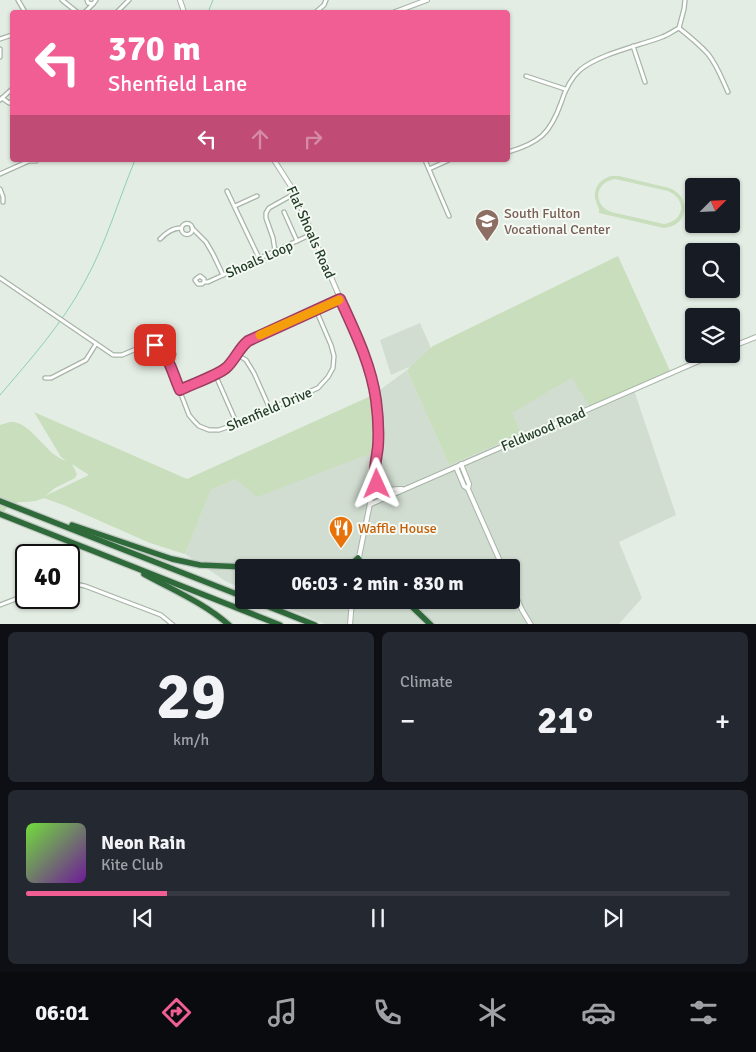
<!DOCTYPE html>
<html lang="en">
<head>
<meta charset="utf-8">
<style>
  body { margin:0; font-family:Signika,sans-serif; background:#242831; color:#f1f3f6; height:100vh; display:flex; flex-direction:column; font-size:19px; white-space:nowrap }
  * { box-sizing:border-box; margin:0 }
  p { font-size:16px; color:#9ea1a6 }
  .icon { flex:none; width:28px; height:28px; fill:none; stroke:currentColor; stroke-width:2; stroke-linecap:round; stroke-linejoin:round }
  .map { position:relative; height:624px; overflow:hidden }
  .details { display:flex; flex-direction:column; gap:8px; padding:8px; background:#0d0f14; flex:1 }
  .details>* { flex:none }
  .hud { position:absolute; left:10px; top:10px; width:500px; height:152px; border-radius:5px; box-shadow:0 1px 4px #0004; background:#f05e93; color:#fff; overflow:hidden }
  .needle { width:32px; rotate:66deg }
  .controls { position:absolute; left:685px; top:178px; display:grid; gap:10px }
  .controls a { display:grid; place-items:center; width:55px; height:55px; border-radius:5px; background:#171b24; box-shadow:0 1px 4px #0004; font-size:25px }
  .speed { position:absolute; left:15px; top:544px; display:flex; gap:10px; font-size:25px; font-weight:700; text-align:center }
  .speed>* { display:grid; place-content:center; width:65px; height:65px; border-radius:50%; background:#171b24; box-shadow:0 1px 4px #0004; line-height:1 }
  .speed .limit { border:2px solid #111; border-radius:8px; background:#fff; color:#111 }
  .pin { position:absolute; display:grid; place-items:center; width:42px; height:42px; color:#fff; margin:-21px; border-radius:10px; box-shadow:0 2px 8px #0006 }
  .me { position:absolute; width:55px; margin:-28px; rotate:359deg; stroke-linejoin:round; filter:drop-shadow(0 0 4px #0008) }
  .turn { display:flex; align-items:center; gap:18px; height:105px; padding:0 15px; font-size:22px }
  .turn .icon { width:65px; height:65px; stroke-width:2.5 }
  .turn b { display:block; font-size:35px; line-height:42px }
  .lanes { display:flex; align-items:center; height:48px; padding:0 15px; background:#0003; justify-content:center; gap:25px; direction:ltr }
  .lanes .off { opacity:.35 }
  .big { font-size:38px; font-weight:700; line-height:1.1 }
  .details .tile { flex:1; display:flex; flex-direction:column; justify-content:center; gap:8px; min-width:0; padding:0 18px; border-radius:8px; background:#242831 }
  .details .dial { align-items:center; gap:0 }
  .dial b { font-size:65px; line-height:1 }
  .song { display:flex; align-items:center; gap:15px }
  .cover { width:60px; height:60px; border-radius:8px; background:linear-gradient(135deg,hsl(100 70% 55%),hsl(280 70% 35%)) }
  .played { height:5px; border-radius:2px; background:linear-gradient(90deg,#f05e93 20%,#363941 20%) }
  .keys { display:flex; justify-content:space-around; direction:ltr }
  .heat { display:flex; justify-content:space-between; align-items:center; font-size:28px; direction:ltr }
  .details .tiles { flex:1; display:grid; gap:8px; grid-template-columns:1fr 1fr }
  .tile:last-child { grid-column:span 2 }
  .trip { position:absolute; left:235px; top:559px; width:285px; height:50px; border-radius:5px; background:#171b24; box-shadow:0 1px 4px #0004; font-weight:700; line-height:50px; text-align:center }
  .tab-bar { display:flex; height:80px; justify-content:space-around; align-items:center; background:#090b0e; color:#9ea1a6 }
  .tab-bar .icon { width:35px; height:35px }
  .tab-bar .active { color:#f05e93 }
  .tab-bar b { font-size:22px; color:#f1f3f6 }
  .map>svg:first-child { display:block }
  .built { fill:#d2ddd1 }
  .green { fill:#c8debc; fill-rule:evenodd }
  .lines { fill:none; stroke-linecap:round; stroke-linejoin:round }
  .stream { stroke:#8cd1b2; stroke-width:1 }
  .minor-casing { stroke:#a6b5a7; stroke-width:5.5 }
  .tertiary-casing { stroke:#a6b5a7; stroke-width:6 }
  .motorway-casing { stroke:#c1c9c2; stroke-width:8 }
  .minor { stroke:#fff; stroke-width:3 }
  .tertiary { stroke:#fff; stroke-width:4 }
  .motorway { stroke:#2f6a3a; stroke-width:5.5 }
  .route-casing { stroke:#9c3d60; stroke-width:12 }
  .route { stroke:#f05e93; stroke-width:9 }
  .slow { stroke:#f59e0b; stroke-width:9 }
  .labels { text-anchor:middle; stroke-width:4; stroke-linejoin:round; paint-order:stroke }
  .education-label { font-size:14px; fill:#785e54; stroke:#f4f9f4; text-anchor:start }
  .street-label { font-size:14px; fill:#233e26; stroke:#f4f9f4 }
  .food-label { font-size:14px; fill:#c56008; stroke:#f4f9f4; text-anchor:start }
</style>
</head>
<body>
<div class="map">
<svg width="756" height="625" viewBox="0 0 756 625">
  <rect width="100%" height="100%" fill="#e4ede3"/>
  <!-- built -->
  <g class="built">
    <polygon points="420,323 450,392 424,404 409,367 391,375 380,340"/>
    <polygon points="407,370 449,465 520,434 511,413 572,378 634,390 676,515 619,542 642,598 619,624 325,624 268,600 511,600 511,568 244,568 244,589 227,582 185,554 211,490 236,479 378,450 373,395"/>
  </g>
  <!-- green -->
  <g class="green">
    <path d="M611,176H619L669,188C692,196 689,226 664,228L599,213C600,208 597,206 596,201C592,189 600,179 611,176ZM615,179L668,191C687,199 685,221 664,224L611,212C592,204 595,182 615,179Z"/>
    <polygon points="618,256 671,373 590,407 572,378 512,413 521,434 449,465 407,370 433,346"/>
    <path d="M373,395L381,427L379,450L257,497L236,479L211,490L185,554L150,543L66,506L44,498C24,507 13,494 0,518V425C4,424 8,422 12,422C31,422 46,455 66,461L61,457L34,412L187,479ZM72,464L89,475L45,496L55,488L75,478L77,474Z"/>
  </g>
  <g class="lines">
    <!-- stream -->
    <g class="stream">
      <polyline points="208,12 213,0"/>
      <path d="M0,395C30,360 62,324 84,283C106,244 118,201 135,160"/>
    </g>
    <defs>
      <g id="minor">
        <polyline points="18,0 25,12"/>
        <polyline points="62,0 77,12"/>
        <polyline points="87,0 88,3 93,4 96,0"/>
        <polyline points="85,12 93,4"/>
        <polyline points="117,12 129,0"/>
        <polyline points="316,12 324,5 326,0"/>
        <path d="M679,28C689,36 699,44 708,54C717,65 722,79 728,92"/>
        <polyline points="0,39 12,35"/>
        <polyline points="633,46 645,82"/>
        <polyline points="0,49 0,57"/>
        <polyline points="526,76 565,89"/>
        <polyline points="2,98 9,103 12,101"/>
        <polyline points="0,100 12,89"/>
        <path d="M508,152C539,143 550,134 561,103C565,90 570,79 580,70C599,54 638,46 662,37C668,35 673,31 679,28L684,9L685,0"/>
        <polyline points="425,160 449,216"/>
        <polyline points="429,169 449,160"/>
        <polyline points="0,174 29,161 36,161"/>
        <polyline points="0,189 3,197 3,202"/>
        <polyline points="227,191 259,258"/>
        <polyline points="235,206 257,196"/>
        <polyline points="284,212 297,241"/>
        <circle cx="187" cy="229" r="5.5"/>
        <polyline points="192,228 206,242 213,254 223,275"/>
        <path d="M160,239C166,233 172,228 181,228"/>
        <polyline points="275,251 273,238 266,218 266,213 269,208 294,194"/>
        <polyline points="0,278 113,355 122,355 148,344 155,345 161,349 167,358 189,415 194,421 199,426 209,430 219,430 233,425 318,388 328,377 333,368 334,356 331,345 316,310"/>
        <polyline points="204,282 202,284 198,284 195,280 197,278 200,276 204,279 204,282 208,282 312,234"/>
        <polyline points="236,354 246,360 254,373 270,409"/>
        <polyline points="167,358 174,354"/>
        <polyline points="215,374 237,424"/>
        <polyline points="45,378 51,378 86,360 96,344"/>
        <path d="M180,390C192,384 216,376 226,368C235,361 239,348 248,341L340,299"/>
        <polyline points="69,583 85,586 161,615 173,625"/>
        <polyline points="0,605 26,595"/>
      </g>
      <g id="tertiary">
        <polyline points="180,0 184,12"/>
        <polyline points="395,12 427,0"/>
        <path d="M274,160L290,185L298,201C312,233 326,266 340,298C360,344 378,382 378,433C378,479 365,523 357,568"/>
        <polyline points="731,347 756,337"/>
        <polyline points="461,464 469,484 468,489"/>
        <polyline points="456,467 464,486 468,489 503,568"/>
        <path d="M375,478C381,491 388,490 402,489"/>
        <polyline points="371,504 715,354"/>
        <polyline points="511,586 522,610 531,625"/>
        <polyline points="350,625 352,600"/>
      </g>
      <g id="motorway">
        <polyline points="0,501 244,597"/>
        <polyline points="0,514 280,625"/>
        <polyline points="72,525 172,559 200,565 270,568"/>
        <polyline points="347,568 358,558 364,568"/>
        <path d="M144,574C173,590 204,603 229,625"/>
        <polyline points="252,600 315,625"/>
        <polyline points="405,600 431,625"/>
      </g>
    </defs>
    <!-- minor casing -->
    <use href="#minor" class="minor-casing"/>
    <!-- tertiary casing -->
    <use href="#tertiary" class="tertiary-casing"/>
    <!-- motorway casing -->
    <use href="#motorway" class="motorway-casing"/>
    <!-- minor -->
    <use href="#minor" class="minor"/>
    <!-- tertiary -->
    <use href="#tertiary" class="tertiary"/>
    <!-- motorway -->
    <use href="#motorway" class="motorway"/>
  </g>
  <g class="lines">
    <defs>
      <path id="route" d="M155,345C169,354 173,375 180,390C192,384 216,376 226,368C235,360 239,348 248,341L340,299C355,332 371,364 376,400C378,415 379,431 378,446C377,458 372,473 377,484"/>
    </defs>
    <!-- route casing -->
    <use href="#route" class="route-casing"/>
    <!-- route -->
    <use href="#route" class="route"/>
    <!-- slow -->
    <polyline class="slow" points="260,335 339,300"/>
  </g>
  <!-- icons -->
  <defs>
    <symbol id="school-pin" viewBox="-11 -11 22 30"><path d="M0 17L-7.5 6A9.5 9.5 0 1 1 7.5 6Z" fill="#8d6e63" stroke="#f4f9f4"/><path d="M0-5L7-2L0 1L-7-2ZM-4 1L0 2.5L4 1V4Q0 6-4 4Z" fill="#fff"/></symbol>
    <symbol id="restaurant-pin" viewBox="-11 -11 22 30"><path d="M0 17L-7.5 6A9.5 9.5 0 1 1 7.5 6Z" fill="#e8710a" stroke="#f4f9f4"/><path d="M-5-6h1v4h1v-4h1v4h1v-4h1v5L-1.5 .5V6h-2V.5L-5-1ZM5-6V6H3V1.5H1.5Q1.5-4 5-6Z" fill="#fff"/></symbol>
  </defs>
  <g fill-rule="evenodd">
    <use href="#school-pin" x="473" y="207" width="28" height="38"/>
    <use href="#restaurant-pin" x="327" y="514" width="28" height="38"/>
  </g>
  <g class="labels">
    <!-- education labels -->
    <g class="education-label">
      <text x="504" y="218">South Fulton<tspan x="504" dy="16">Vocational Center</tspan></text>
    </g>
    <!-- street labels -->
    <g class="street-label">
      <text transform="translate(311 232) rotate(66)" y="5">Flat Shoals Road</text>
      <text transform="translate(259 259) rotate(-24)" y="5">Shoals Loop</text>
      <text transform="translate(269 409) rotate(-23)" y="5">Shenfield Drive</text>
      <text transform="translate(543 429) rotate(-23)" y="5">Feldwood Road</text>
    </g>
    <!-- food labels -->
    <g class="food-label">
      <text x="358" y="533">Waffle House</text>
    </g>
  </g>
</svg>
<div class="controls">
<a><svg class="needle" viewBox="-14 -14 28 28"><path d="M0-13l5 13h-10z" fill="#e53935"/><path d="M0 13l5-13h-10z" fill="#9ea1a6"/></svg></a>
<a><svg class="icon" aria-label="search" viewBox="0 0 24 24"><circle cx="10" cy="10" r="6"/><path d="M15 15l6 6"/></svg></a>
<a><svg class="icon" aria-label="layers" viewBox="0 0 24 24"><path d="M12 4l9 5-9 5-9-5zM3 14l9 5 9-5"/></svg></a>
</div>
<div class="speed"><div class="limit">40</div></div>
<div class="pin" style="left:155px;top:345px;background:#d93025"><svg class="icon" aria-label="arrive" viewBox="0 0 24 24"><path d="M6 21V4h12l-3 4 3 4H6"/></svg></div>
<svg class="me" style="left:377px;top:484px" viewBox="-20 -20 40 40"><path d="M0-17L14 15 0 8-14 15z" fill="#f05e93" stroke="#fff" stroke-width="4"/></svg>
<div class="trip">06:03 · 2 min · 830 m</div>
<div class="hud">
<div class="turn"><svg class="icon" aria-label="left" viewBox="0 0 24 24"><path d="M17 20v-9H6M10 6l-5 5 5 5"/></svg><div><b>370 m</b>Shenfield Lane</div></div>
<div class="lanes"><svg class="icon" aria-label="left" viewBox="0 0 24 24"><path d="M17 20v-9H6M10 6l-5 5 5 5"/></svg><svg class="icon off" aria-label="ahead" viewBox="0 0 24 24"><path d="M12 20V5M6 11l6-6 6 6"/></svg><svg class="icon off" aria-label="right" viewBox="0 0 24 24"><path d="M7 20v-9h11M14 6l5 5-5 5"/></svg></div>
</div>
</div>
<section class="details">
<div class="tiles">
<div class="tile dial"><b>29</b><p>km/h</p></div>
<div class="tile"><p>Climate</p>
<div class="heat"><a>−</a><b class="big">21°</b><a>+</a></div>
</div>
<div class="tile">
<div class="song"><i class="cover"></i><div><b>Neon Rain</b><p>Kite Club</p></div></div>
<div class="played"></div>
<div class="keys"><svg class="icon" aria-label="previous" viewBox="0 0 24 24"><path d="M18 5L8 12l10 7zM5 5v14"/></svg><svg class="icon" aria-label="pause" viewBox="0 0 24 24"><path d="M8 5v14M16 5v14"/></svg><svg class="icon" aria-label="next" viewBox="0 0 24 24"><path d="M6 5l10 7-10 7zM19 5v14"/></svg></div>
</div>
</div>
</section>
<nav class="tab-bar">
<b>06:01</b>
<svg class="icon active" aria-label="directions" viewBox="0 0 24 24"><path d="M12 3l9 9-9 9-9-9zM9 14v-3h6M13 9l2 2-2 2"/></svg>
<svg class="icon" aria-label="music" viewBox="0 0 24 24"><path d="M9 18V5l10-2v13"/><circle cx="6" cy="18" r="3"/><circle cx="16" cy="16" r="3"/></svg>
<svg class="icon" aria-label="phone" viewBox="0 0 24 24"><path d="M5 4h4l2 5-3 2q2 4 5 5l2-3 5 2v4C11 20 4 13 5 4z"/></svg>
<svg class="icon" aria-label="climate" viewBox="0 0 24 24"><path d="M12 3v18M4 7l16 10M4 17L20 7"/></svg>
<svg class="icon" aria-label="car" viewBox="0 0 24 24"><path d="M5 17H2v-5l4-1 3-4h7l3 4 3 1v5h-3M9 17h6M6 11h13"/><circle cx="7" cy="17" r="2"/><circle cx="17" cy="17" r="2"/></svg>
<svg class="icon" aria-label="filters" viewBox="0 0 24 24"><path d="M4 7h16M4 17h16"/><circle cx="9" cy="7" r="2"/><circle cx="15" cy="17" r="2"/></svg>
</nav>
</body>
</html>
